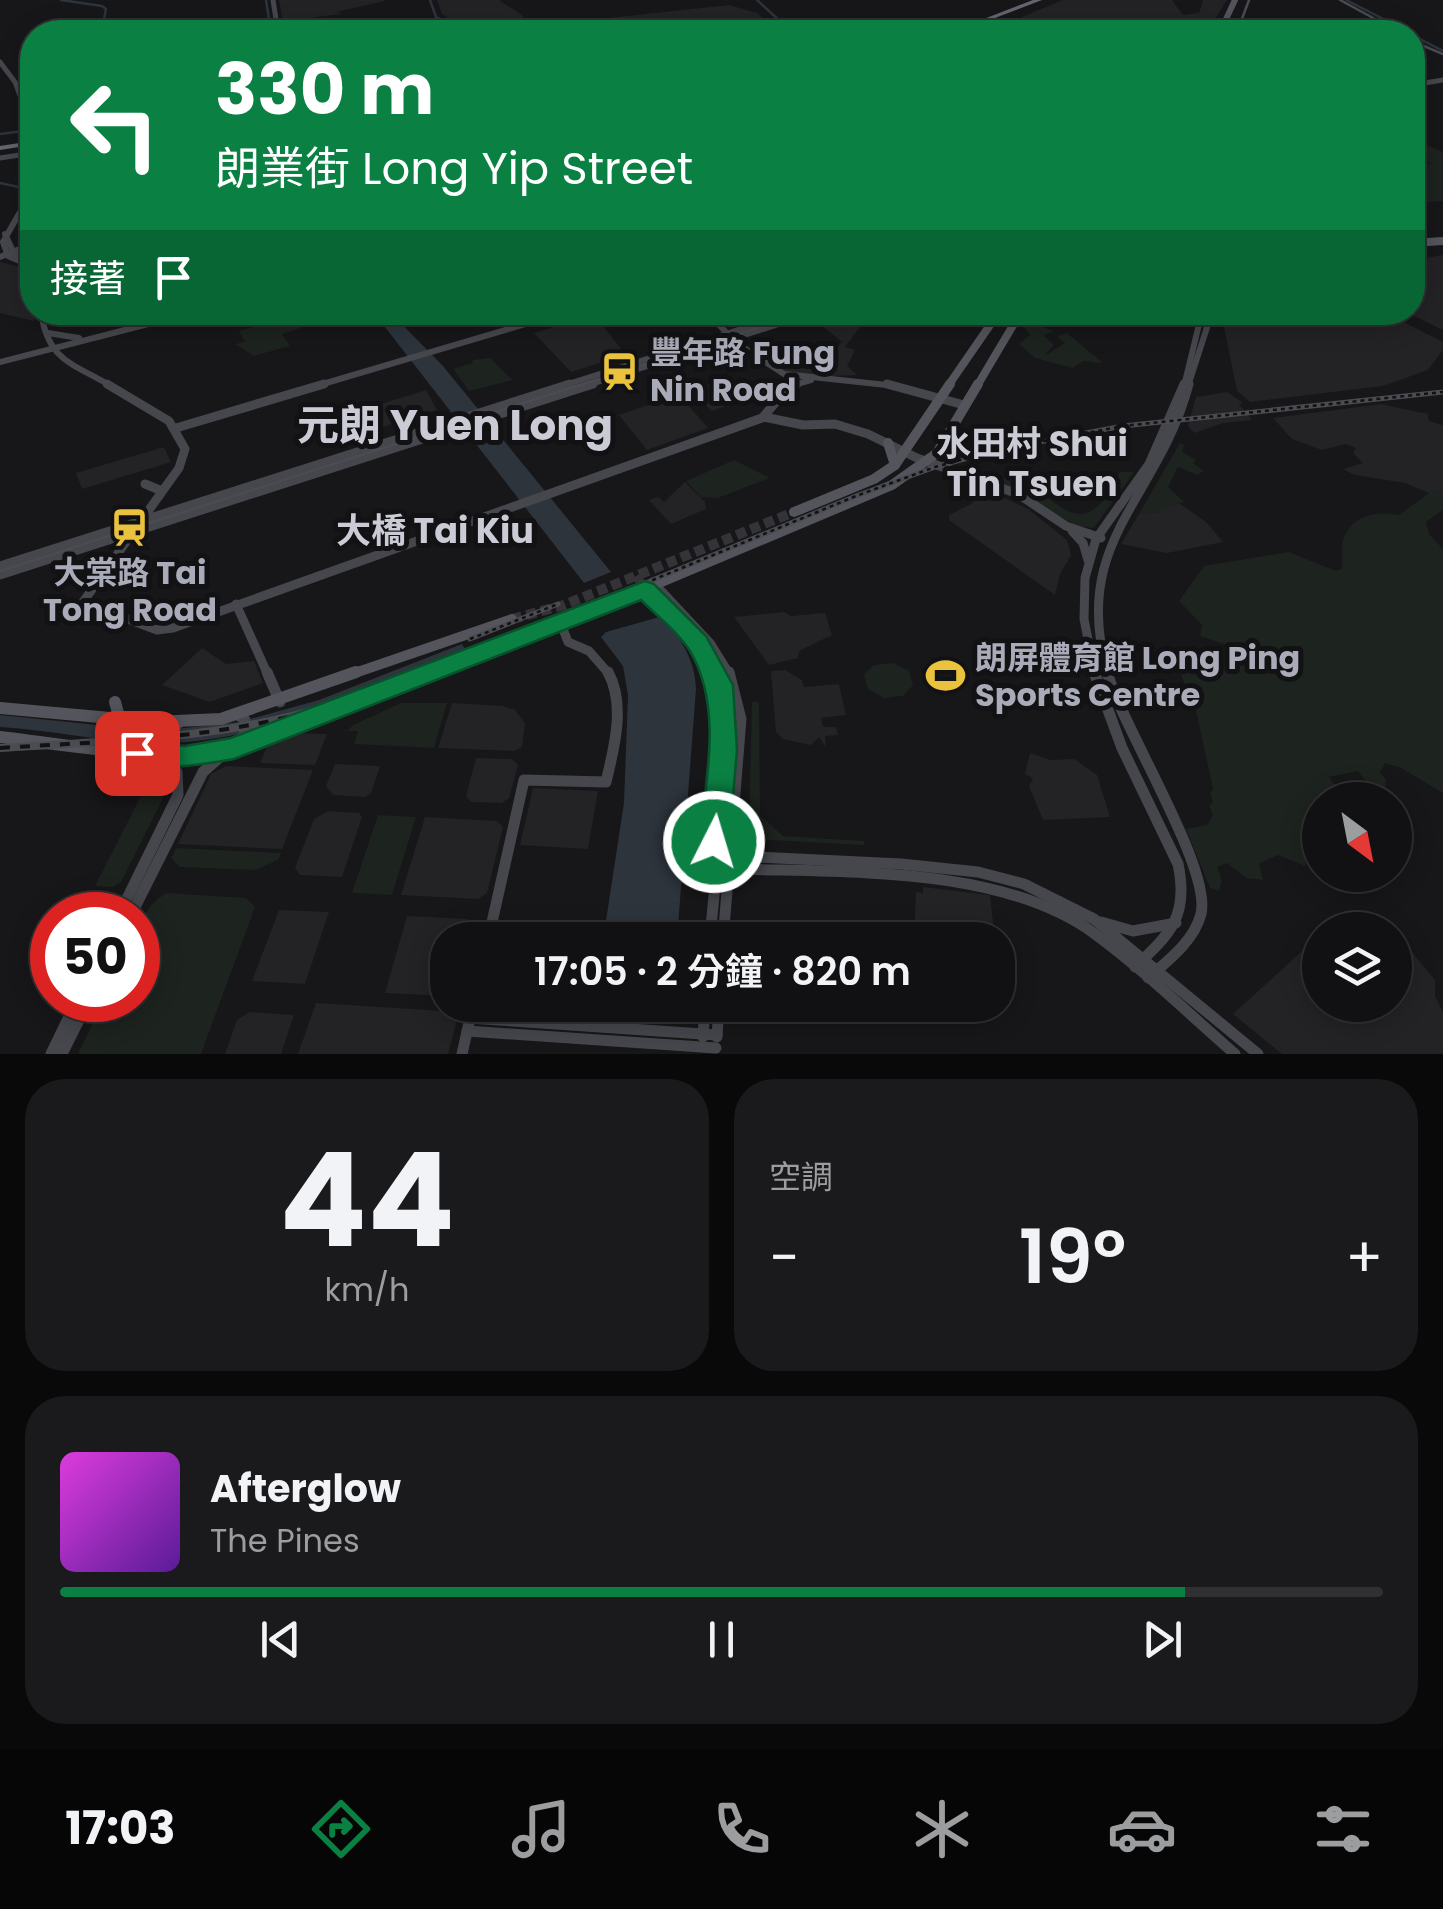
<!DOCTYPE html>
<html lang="zh-TW">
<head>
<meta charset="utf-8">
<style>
  body { margin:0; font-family:Poppins,"Noto Sans TC",sans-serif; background:#1a191b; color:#f1f3f6; height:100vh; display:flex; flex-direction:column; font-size:38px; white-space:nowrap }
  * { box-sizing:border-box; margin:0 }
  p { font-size:32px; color:#9c9d9f }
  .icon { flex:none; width:55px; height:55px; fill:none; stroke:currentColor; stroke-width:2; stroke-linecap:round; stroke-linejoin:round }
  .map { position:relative; height:1054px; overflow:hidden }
  .sheet { display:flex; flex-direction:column; gap:25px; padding:25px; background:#09090a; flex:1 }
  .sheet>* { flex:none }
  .top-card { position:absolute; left:20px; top:20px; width:1405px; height:305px; border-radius:40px; box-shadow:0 5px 25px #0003,0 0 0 2px #303032; background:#0b8043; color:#fff; overflow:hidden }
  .needle { width:65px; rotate:148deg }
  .controls { position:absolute; left:1302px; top:782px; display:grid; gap:20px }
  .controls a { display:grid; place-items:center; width:110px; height:110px; border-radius:50%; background:#111012; box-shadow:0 5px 25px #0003,0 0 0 2px #303032; font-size:50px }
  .speed { position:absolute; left:30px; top:892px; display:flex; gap:20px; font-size:50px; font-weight:700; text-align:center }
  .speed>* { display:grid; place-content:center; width:130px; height:130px; border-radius:50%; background:#111012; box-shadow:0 5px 25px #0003,0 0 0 2px #303032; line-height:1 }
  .speed .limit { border:15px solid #d22; background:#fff; color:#111 }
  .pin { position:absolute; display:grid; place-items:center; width:85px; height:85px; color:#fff; margin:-42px; border-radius:20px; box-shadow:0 5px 15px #0006 }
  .me { position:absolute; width:110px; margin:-55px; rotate:5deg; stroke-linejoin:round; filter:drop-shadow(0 0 8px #0008) }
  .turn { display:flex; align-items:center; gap:35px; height:210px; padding:0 30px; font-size:45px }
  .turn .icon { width:130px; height:130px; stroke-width:2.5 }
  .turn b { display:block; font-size:70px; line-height:85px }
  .then { display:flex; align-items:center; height:95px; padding:0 30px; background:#0003; gap:20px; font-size:38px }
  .big { font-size:75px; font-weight:600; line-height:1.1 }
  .sheet .tile { flex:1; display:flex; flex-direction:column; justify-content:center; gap:15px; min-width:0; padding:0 35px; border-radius:40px; background:#1a191b }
  .sheet .dial { align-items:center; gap:0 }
  .dial b { font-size:130px; line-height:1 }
  .song { display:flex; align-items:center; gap:30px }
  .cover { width:120px; height:120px; border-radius:15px; background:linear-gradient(135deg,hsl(300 70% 55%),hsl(270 70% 35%)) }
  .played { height:10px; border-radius:5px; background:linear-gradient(90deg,#0b8043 85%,#303032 85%) }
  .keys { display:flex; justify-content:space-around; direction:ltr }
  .heat { display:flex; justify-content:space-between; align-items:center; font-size:55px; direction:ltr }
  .sheet .tiles { flex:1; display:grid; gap:25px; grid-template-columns:1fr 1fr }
  .tile:last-child { grid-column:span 2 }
  .trip { position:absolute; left:430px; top:922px; width:585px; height:100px; border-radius:40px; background:#111012; box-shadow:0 5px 25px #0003,0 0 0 2px #303032; font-weight:600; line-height:100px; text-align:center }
  .tabs { display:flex; height:160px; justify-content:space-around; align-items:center; background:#070607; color:#9c9d9f }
  .tabs .icon { width:70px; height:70px }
  .tabs .active { color:#0b8043 }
  .tabs b { font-size:45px; color:#f1f3f6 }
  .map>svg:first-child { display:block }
  .built { fill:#232225 }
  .green { fill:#1d231e }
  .water { fill:#2d343c }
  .pier { fill:#171618 }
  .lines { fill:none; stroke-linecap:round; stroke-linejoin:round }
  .stream { stroke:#2d343c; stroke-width:2.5 }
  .secondary-tunnel { stroke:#343438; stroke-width:9; stroke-dasharray:9 4; stroke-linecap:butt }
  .primary-tunnel { stroke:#343438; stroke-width:10; stroke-dasharray:10 5; stroke-linecap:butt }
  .secondary-far3 { stroke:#46474d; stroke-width:5 }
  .secondary-far2 { stroke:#46474d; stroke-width:6 }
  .secondary-far1 { stroke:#46474d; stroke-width:9 }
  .secondary { stroke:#46474d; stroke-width:11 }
  .primary-far3 { stroke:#54555c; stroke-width:6 }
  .primary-far2 { stroke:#54555c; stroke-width:8 }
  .primary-far1 { stroke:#54555c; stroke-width:10 }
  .primary { stroke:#54555c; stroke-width:12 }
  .highway { fill:#64656e; fill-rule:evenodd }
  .tram { stroke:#4b4c52; stroke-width:2.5 }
  .rail-far1-casing { stroke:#4b4c52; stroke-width:5 }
  .rail-casing { stroke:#4b4c52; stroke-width:8 }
  .rail-far1 { stroke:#121113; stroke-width:2.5; stroke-dasharray:4; stroke-linecap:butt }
  .rail { stroke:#121113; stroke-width:4; stroke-dasharray:10; stroke-linecap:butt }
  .highway-bridge { stroke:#64656e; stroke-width:8 }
  .route { fill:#0b8043; stroke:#07532c; stroke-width:2.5 }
  .labels { text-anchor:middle; stroke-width:10; stroke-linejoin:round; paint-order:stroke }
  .poi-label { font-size:32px; font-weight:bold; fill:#a9acb8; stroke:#121113; text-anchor:start }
  .neighbourhood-label { font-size:35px; font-weight:bold; fill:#cacbd4; stroke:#121113 }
  .district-label { font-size:42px; font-weight:bold; fill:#cacbd4; stroke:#121113 }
</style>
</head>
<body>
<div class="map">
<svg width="1443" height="1054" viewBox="0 0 1443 1054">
  <rect width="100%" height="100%" fill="#171618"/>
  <!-- built -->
  <g class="built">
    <polygon points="279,0 384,0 385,1 336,12 342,14 283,21"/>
    <polygon points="437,0 499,0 522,15 531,32 472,32 442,14"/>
    <polygon points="1063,0 1172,0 1183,15 1199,13 1203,0 1227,0 1210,27 1182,26 1208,32 1150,32 1136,19 1131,20 1142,32 1103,32 1095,23 1089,25 1097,32 1039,32 1007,23"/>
    <polygon points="729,5 757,13 779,32 710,32 670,22 625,23 609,18"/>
    <polygon points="1443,255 1443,330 1408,313 1412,312 1413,260"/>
    <polygon points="0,262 17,266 32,279 34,321 0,313"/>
    <polygon points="824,312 868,316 845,347 855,350 847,366 857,375 805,377 781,370 801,359 826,367 836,359 829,356 842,342 812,317"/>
    <polygon points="1229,313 1386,313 1443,342 1443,350 1428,370 1383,386 1250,402 1237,391 1223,322"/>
    <polygon points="594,315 626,355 571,372 534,333"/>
    <polygon points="757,380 769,391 712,411 690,391 709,384 723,396"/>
    <polygon points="426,390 437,410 379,428 365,409"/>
    <polygon points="1227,392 1243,403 1239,404 1252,420 1223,423 1195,433 1191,430 1188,426 1196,397"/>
    <polygon points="674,396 681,397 708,428 647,450 619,415"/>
    <polygon points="1381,404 1428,414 1429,421 1443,425 1443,492 1429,493 1405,483 1355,475 1343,469 1363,463 1353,453 1356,448 1346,444 1322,450 1292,439 1273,418"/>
    <polygon points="164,447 171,462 82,489 76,473"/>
    <polygon points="685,482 705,502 706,509 671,524 649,500 658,497 664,502"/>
    <polygon points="986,489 1028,509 1067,540 1071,555 1060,574 1055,595 949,520 949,515 971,504"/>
    <polygon points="1179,503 1206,522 1223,542 1167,553 1121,544 1139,514 1158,512 1161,507"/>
    <polygon points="784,612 791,616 825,613 832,635 799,651 798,658 769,665 734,617"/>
    <polygon points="202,648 226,664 254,661 263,683 210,702 162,685"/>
    <polygon points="785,670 802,680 804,687 839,684 846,715 821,718 823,727 836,727 838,735 825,736 826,747 819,737 811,745 783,739 776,732 771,671"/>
    <polygon points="452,703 503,706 515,710 525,723 522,747 514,751 438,748"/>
    <polygon points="288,733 327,734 315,765 260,763 270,740"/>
    <polygon points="1030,753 1051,760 1074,759 1097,775 1110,817 1043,820 1029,786 1033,778 1025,774"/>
    <polygon points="476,758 512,759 518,765 509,798 502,803 471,802 466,796"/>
    <polygon points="335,764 380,766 371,793 365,797 333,795 326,786"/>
    <polygon points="226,766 313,770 282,849 178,844 211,774"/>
    <polygon points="533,788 598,791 588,849 520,845"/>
    <polygon points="328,811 359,813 362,817 342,877 300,875 295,868 314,819"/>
    <polygon points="425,817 497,821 503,827 487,893 478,899 401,895"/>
    <polygon points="923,887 990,895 995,940 978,940 977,934 914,933 916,892 923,893"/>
    <polygon points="279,910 329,912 305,984 252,981"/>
    <polygon points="407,916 467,919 476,930 473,940 448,940 447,996 385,993"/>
    <polygon points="1398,935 1435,980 1435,996 1443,1012 1443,1054 1282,1054 1233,1014 1310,944 1320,948 1320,1005 1395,1005 1395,938"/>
    <polygon points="316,1003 459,1012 448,1054 298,1054"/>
    <polygon points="249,1012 294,1015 281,1054 225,1054 237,1020"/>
  </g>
  <!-- green -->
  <g class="green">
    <polygon points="1417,141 1443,152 1443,201 1413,203 1413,163 1433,164 1413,157 1413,142"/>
    <polygon points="293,316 301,328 282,334 290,346 254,356 235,344 245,342 239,331"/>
    <polygon points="1036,325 1054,331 1044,335 1054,345 1044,356 1065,343 1057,336 1067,333 1103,363 1084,361 1072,368 1035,358 1019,344 1030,335 1024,327"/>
    <polygon points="490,358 513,380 469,391 453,369 472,363 473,360"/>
    <polygon points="356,403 361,404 379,428 342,440 325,415"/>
    <polygon points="1180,443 1184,445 1182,452 1196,460 1193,463 1204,471 1197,475 1178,467 1168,487 1184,502 1162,507 1159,512 1139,514"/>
    <polygon points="734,460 770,478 718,498 701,497 686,481"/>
    <path d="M1120,472H1134L1094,528C1066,528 1023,493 995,479L1003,478L1041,489L1044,478L1068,492L1049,490L1046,496C1085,530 1099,512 1120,472Z"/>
    <path d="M1433,490L1443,492V510L1426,522L1429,534L1443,549V793L1401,768L1385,763L1380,773L1386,779L1385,789L1394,800L1378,797L1358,771L1329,777L1346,800H1320V850L1309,849L1305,866L1278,855L1259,864L1263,880L1246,878L1227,863L1217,867L1222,880L1219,891L1210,888L1186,829L1207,825L1213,815L1209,806L1213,802L1210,793L1213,789L1196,711L1179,670L1188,665L1190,656L1232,647L1200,636L1202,625L1179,601L1204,566L1289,552L1336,571L1342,569C1343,560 1341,545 1344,537C1354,514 1378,511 1399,515Z"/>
    <polygon points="893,663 909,671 913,685 903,696 884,698 868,689 864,675 874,665"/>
    <polygon points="752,702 759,702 760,815 783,836 864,841 864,845 755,839 749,833"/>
    <polygon points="401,703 447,703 434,748 354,744 358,731 347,731 353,725"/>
    <polygon points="164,777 163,798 121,882 112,887 95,886 147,784"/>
    <polygon points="378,815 416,817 392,895 352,893"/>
    <polygon points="176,848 281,853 278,860 255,870 180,867 171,858"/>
    <path d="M167,893L246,898L255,907L201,1054H78L104,1000H138C138,961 128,913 167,893Z"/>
  </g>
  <!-- water -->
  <g class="water">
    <polygon points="374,313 391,313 443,366 611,572 584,583"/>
    <path d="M663,616C681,640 695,659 696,689L677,940H603L624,803L628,695L623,666L601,637L606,632Z"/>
    <path d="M462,644L468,655C373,690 256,746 152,743C102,742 51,730 0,727V715L157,731L239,722L319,700Z"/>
    <polygon points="591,1005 673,1005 669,1054 583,1054"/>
  </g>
  <!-- pier -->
  <polygon class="pier" points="585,1015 676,1020 674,1054 579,1054"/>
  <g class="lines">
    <!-- stream -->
    <g class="stream">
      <polyline points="61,0 102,6 106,9 104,19 124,26 125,32"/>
      <polyline points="266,0 271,32"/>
      <polyline points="430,0 436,17 466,32"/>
      <polyline points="757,0 792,32"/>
      <polyline points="1346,0 1409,32"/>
      <polyline points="367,26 380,32"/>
      <polyline points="425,32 454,28"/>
      <polyline points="1412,35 1443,51"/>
      <polyline points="0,134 31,130"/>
      <polyline points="0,183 32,190"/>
    </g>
    <!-- secondary-tunnel -->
    <polyline class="secondary-tunnel" points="636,576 643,586"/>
    <!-- primary-tunnel -->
    <polyline class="primary-tunnel" points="512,619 564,605 794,512"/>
    <!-- secondary-far3 -->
    <g class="secondary-far3">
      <polyline points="273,0 278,32"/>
      <polyline points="0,62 15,82 32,127"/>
      <polyline points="1412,85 1443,80"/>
      <polyline points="0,158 32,153"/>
    </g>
    <!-- secondary-far2 -->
    <g class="secondary-far2">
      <polyline points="5,234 13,251 32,270"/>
      <polyline points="0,257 32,244"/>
      <polyline points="24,263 8,256 3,242 32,191"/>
      <path d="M41,312C48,361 72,363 111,386"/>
      <polyline points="713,319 738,344 784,374 896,386"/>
      <polyline points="48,333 79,338"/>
      <polyline points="0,362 195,312"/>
      <polyline points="316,386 566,312"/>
      <polyline points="562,386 795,312"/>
      <polyline points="585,386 816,312"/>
      <polyline points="790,386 811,380"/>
      <polyline points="1184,386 1202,312"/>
      <polyline points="1188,386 1212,312"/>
    </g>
    <!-- secondary-far1 -->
    <g class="secondary-far1">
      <polyline points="107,384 169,421 185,449 179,468 83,602 157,630 173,628 762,418 790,386 797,384"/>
      <polyline points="887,384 964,405"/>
      <polyline points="764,417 803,425 835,424 868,434 917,458 1018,494 1066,526 1101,538"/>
      <polyline points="176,428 324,384"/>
      <polyline points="145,484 162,491"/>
      <polyline points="1072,531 1083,543 1088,560"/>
      <polyline points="0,566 570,384"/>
      <polyline points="0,575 593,384"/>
      <polyline points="653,582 710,643 730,675"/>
      <polyline points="643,586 698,642 715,675"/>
      <polyline points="236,604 268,675"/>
      <polyline points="561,624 568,642 589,651 610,675"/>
      <polyline points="1095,675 1084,619 1085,578 1096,539 1149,464 1184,384"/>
      <path d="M1108,675C1069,540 1158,501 1189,384"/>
    </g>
    <!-- secondary -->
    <g class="secondary">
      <polyline points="267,672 280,702"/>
      <path d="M1094,672L1122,748L1178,864C1189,916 1171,933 1135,967"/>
      <path d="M1107,672C1123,729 1212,868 1201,914C1194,941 1169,960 1148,978"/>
      <polyline points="715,855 901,864 978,872 1024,884 1094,919 1258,1054"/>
      <path d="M714,868C832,874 997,862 1095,934C1144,970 1189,1014 1235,1054"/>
      <polyline points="119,915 178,795 177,772 161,756 164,735 179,723"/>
      <polyline points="131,915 203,772 244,736 245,720 238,715"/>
      <polyline points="1101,922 1133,931 1176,923"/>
      <path d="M488,940L524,780L606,782C614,748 626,705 608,672"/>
      <path d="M710,940C714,884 736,716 714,672"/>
      <polyline points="723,940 741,719 729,672"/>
      <polyline points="470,1018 717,1035"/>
      <polyline points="467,1031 716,1048"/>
      <polyline points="703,1037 705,1005"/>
      <polyline points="717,1037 719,1005"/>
      <polyline points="51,1054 77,1000"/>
      <polyline points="62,1054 89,1000"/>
      <polyline points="462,1054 473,1005"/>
    </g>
    <!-- primary-far3 -->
    <g class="primary-far3">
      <polyline points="793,32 853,25 880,30"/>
      <polyline points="1220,32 1235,0"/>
    </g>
    <!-- primary-far2 -->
    <g class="primary-far2">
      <polyline points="1412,243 1443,241"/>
      <polyline points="948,386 999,312"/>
      <polyline points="977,386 1021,312"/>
    </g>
    <!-- primary-far1 -->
    <g class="primary-far1">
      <polyline points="888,443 895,465"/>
      <polyline points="794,512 874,479 895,465 950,384"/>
      <polyline points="349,675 512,619"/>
      <polyline points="426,675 569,621 892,485 937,453 978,384"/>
    </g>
    <!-- primary -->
    <g class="primary">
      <polyline points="115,702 120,720"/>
      <polyline points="0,708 154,722 221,719 356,672"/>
      <path d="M0,737C78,746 154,762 233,748L433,672"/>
    </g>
    <!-- highway -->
    <g class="highway">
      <polygon points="1033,0 1042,0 958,32 950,32"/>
      <polygon points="875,27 877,28 877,30 833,32 836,30"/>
      <polygon points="32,141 32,145 0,150 0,146"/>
    </g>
    <!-- tram -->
    <g class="tram">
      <polyline points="1340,0 1399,32"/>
      <polyline points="1237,32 1249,0"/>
      <polyline points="1412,41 1443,54"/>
      <polyline points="0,571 807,312"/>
    </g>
    <defs>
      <g id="rail-far1">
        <polyline points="470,639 558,604"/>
        <polyline points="423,675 856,496 935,467 997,450 1123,426 1443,392"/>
      </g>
      <path id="rail" d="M0,748C92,742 185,740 275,720C328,708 379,690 430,672"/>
    </defs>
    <!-- rail-far1 casing -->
    <use href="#rail-far1" class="rail-far1-casing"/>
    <!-- rail casing -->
    <use href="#rail" class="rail-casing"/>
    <!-- rail-far1 -->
    <use href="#rail-far1" class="rail-far1"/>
    <!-- rail -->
    <use href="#rail" class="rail"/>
    <!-- highway-bridge -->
    <polyline class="highway-bridge" points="875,29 886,30"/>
  </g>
  <!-- route -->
  <path class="route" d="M645,581L654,584L706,636L733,685L737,750L729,842L725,850L714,854L704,850L699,842C706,779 723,707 690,651C678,632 657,616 641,600L234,759C198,765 162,772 127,761L123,753L127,745L137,742L185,746L231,738Z"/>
  <!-- icons -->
  <defs>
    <symbol id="station-bare" viewBox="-9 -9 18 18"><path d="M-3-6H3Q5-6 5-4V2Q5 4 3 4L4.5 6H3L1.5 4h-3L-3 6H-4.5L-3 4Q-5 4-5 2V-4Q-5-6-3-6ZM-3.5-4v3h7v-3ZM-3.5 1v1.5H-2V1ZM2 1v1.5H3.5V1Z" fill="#eac23d" stroke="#121113" stroke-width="2.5" paint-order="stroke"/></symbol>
    <symbol id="stadium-bare" viewBox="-9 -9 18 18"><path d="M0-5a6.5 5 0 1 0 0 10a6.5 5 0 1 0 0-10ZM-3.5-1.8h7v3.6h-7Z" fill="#eac23d" stroke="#121113" stroke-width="2.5" paint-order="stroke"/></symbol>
  </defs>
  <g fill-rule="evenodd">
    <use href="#station-bare" x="592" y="344" width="55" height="55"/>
    <use href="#station-bare" x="102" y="500" width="55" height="55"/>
    <use href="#stadium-bare" x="918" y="648" width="55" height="55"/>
  </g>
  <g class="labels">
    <!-- poi labels -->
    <g class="poi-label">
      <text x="650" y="364">豐年路 Fung<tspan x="650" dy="37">Nin Road</tspan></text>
      <text x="130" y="584" text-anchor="middle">大棠路 Tai<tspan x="130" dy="37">Tong Road</tspan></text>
      <text x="975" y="669">朗屏體育館 Long Ping<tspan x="975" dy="37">Sports Centre</tspan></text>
    </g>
    <!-- neighbourhood labels -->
    <g class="neighbourhood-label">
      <text x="1032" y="456">水田村 Shui<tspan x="1032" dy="40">Tin Tsuen</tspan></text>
      <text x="435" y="543">大橋 Tai Kiu</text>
    </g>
    <!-- district labels -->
    <g class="district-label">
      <text x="455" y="440">元朗 Yuen Long</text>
    </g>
  </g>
</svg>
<div class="controls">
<a><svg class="needle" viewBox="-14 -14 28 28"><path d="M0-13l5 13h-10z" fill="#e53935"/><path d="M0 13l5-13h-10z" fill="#9c9d9f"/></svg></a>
<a><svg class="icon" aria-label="layers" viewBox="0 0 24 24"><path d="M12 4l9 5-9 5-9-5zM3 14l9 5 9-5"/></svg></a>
</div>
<div class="speed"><div class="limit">50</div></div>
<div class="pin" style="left:137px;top:753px;background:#d93025"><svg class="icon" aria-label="arrive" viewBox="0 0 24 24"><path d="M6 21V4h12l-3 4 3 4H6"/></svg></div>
<svg class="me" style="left:714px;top:842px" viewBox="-20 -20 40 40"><circle r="17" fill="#0b8043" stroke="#fff" stroke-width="3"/><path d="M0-11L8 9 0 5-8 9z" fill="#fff"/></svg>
<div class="trip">17:05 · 2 分鐘 · 820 m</div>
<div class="top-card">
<div class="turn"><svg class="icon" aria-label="left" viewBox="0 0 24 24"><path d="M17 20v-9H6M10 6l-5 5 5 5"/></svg><div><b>330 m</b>朗業街 Long Yip Street</div></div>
<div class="then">接著<svg class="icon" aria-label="arrive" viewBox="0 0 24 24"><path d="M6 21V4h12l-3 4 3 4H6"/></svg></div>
</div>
</div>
<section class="sheet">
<div class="tiles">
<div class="tile dial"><b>44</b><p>km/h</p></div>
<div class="tile"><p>空調</p>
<div class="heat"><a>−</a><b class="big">19°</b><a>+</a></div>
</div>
<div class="tile">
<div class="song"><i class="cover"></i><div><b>Afterglow</b><p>The Pines</p></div></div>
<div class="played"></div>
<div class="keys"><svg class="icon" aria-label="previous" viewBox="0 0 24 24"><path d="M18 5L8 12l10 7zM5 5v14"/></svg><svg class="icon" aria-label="pause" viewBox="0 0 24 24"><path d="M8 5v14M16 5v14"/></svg><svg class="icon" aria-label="next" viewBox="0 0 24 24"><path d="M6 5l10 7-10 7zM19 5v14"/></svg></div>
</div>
</div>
</section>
<nav class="tabs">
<b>17:03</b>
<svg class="icon active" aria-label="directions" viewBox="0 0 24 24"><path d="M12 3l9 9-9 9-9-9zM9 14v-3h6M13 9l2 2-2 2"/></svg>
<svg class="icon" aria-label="music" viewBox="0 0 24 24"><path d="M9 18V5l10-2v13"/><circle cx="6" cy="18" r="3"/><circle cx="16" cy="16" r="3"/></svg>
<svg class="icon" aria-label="phone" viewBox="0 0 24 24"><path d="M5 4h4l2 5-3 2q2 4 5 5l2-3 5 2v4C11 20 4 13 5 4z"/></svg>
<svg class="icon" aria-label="climate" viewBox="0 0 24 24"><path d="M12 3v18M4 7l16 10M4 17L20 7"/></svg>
<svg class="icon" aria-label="car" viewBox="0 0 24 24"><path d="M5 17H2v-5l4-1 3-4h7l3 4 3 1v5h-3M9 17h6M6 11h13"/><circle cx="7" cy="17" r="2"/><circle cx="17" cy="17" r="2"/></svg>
<svg class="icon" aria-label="filters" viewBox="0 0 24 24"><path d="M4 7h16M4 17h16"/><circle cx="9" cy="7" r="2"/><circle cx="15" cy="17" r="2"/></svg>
</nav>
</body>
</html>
